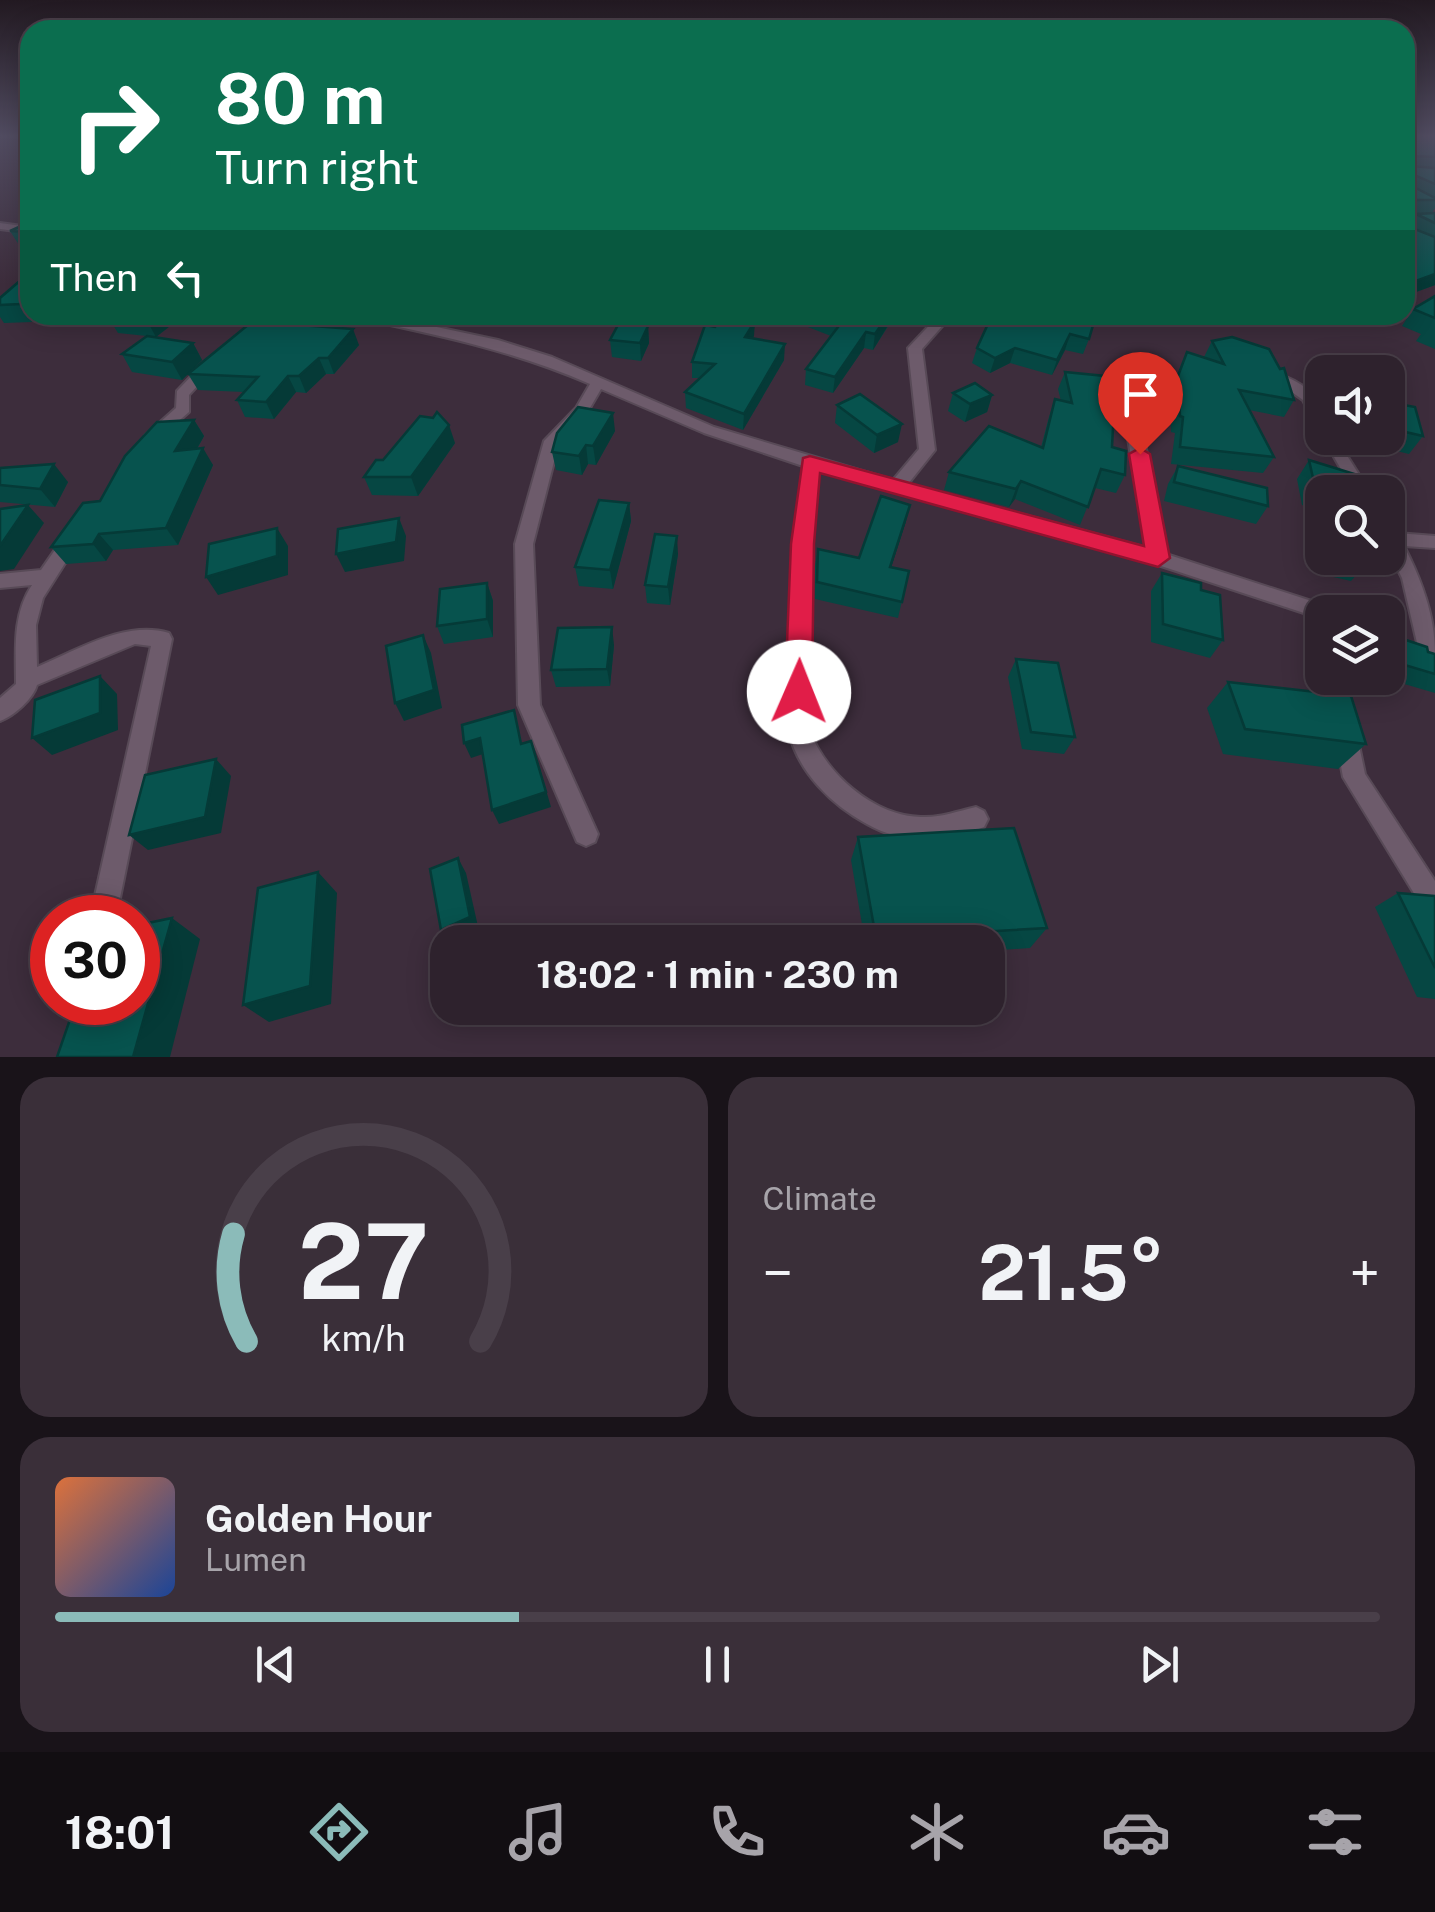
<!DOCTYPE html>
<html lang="en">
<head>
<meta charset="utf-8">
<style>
  body { margin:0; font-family:"Public Sans",sans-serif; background:#3a2f39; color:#f1f3f6; height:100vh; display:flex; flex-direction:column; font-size:38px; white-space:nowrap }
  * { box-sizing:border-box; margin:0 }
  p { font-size:32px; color:#a7a4aa }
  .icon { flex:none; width:55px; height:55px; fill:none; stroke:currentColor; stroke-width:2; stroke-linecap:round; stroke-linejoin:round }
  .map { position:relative; height:1057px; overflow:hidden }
  .side { display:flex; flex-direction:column; gap:20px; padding:20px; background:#191319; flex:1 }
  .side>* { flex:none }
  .banner { position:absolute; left:20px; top:20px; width:1395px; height:305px; border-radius:30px; box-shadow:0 5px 25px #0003,0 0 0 2px #493f49; background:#0b6e4f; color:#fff; overflow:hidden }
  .buttons { position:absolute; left:1305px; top:355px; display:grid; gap:20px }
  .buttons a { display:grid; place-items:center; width:100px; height:100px; border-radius:20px; background:#2e222d; box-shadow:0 5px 25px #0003,0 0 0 2px #493f49; font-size:50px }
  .speed { position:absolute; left:30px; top:895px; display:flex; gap:20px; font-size:50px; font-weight:700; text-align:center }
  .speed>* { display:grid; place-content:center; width:130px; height:130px; border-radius:50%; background:#2e222d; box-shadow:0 5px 25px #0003,0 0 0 2px #493f49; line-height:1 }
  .speed .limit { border:15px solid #d22; background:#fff; color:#111 }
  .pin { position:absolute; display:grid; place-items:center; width:85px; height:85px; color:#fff; margin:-102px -42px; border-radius:50% 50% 50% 0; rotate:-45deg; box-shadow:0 0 10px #0007 }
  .pin .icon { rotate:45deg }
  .me { position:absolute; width:110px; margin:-55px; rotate:1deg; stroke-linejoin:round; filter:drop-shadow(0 0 8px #0008) }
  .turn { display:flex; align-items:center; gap:35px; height:210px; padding:0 30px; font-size:45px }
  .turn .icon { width:130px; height:130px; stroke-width:2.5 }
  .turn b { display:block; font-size:70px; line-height:85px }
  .then { display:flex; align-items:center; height:95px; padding:0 30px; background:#0003; gap:20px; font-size:38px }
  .big { font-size:75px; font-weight:700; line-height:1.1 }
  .side .card { flex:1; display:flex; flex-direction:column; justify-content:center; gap:15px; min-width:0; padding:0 35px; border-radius:30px; background:#3a2f39 }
  .side .dial { align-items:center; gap:0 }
  .dial svg { height:260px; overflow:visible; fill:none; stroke:#493f49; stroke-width:7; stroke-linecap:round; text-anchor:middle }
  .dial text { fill:#f1f3f6; stroke:none }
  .song { display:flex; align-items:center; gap:30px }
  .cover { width:120px; height:120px; border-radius:15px; background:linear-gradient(135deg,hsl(20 70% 55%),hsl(220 70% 35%)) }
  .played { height:10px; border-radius:5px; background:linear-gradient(90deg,#8bbbb9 35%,#493f49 35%) }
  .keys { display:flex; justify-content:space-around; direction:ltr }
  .heat { display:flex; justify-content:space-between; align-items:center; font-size:55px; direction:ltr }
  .side .tiles { flex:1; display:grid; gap:20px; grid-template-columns:1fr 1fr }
  .card:last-child { grid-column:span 2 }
  .trip { position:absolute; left:430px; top:925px; width:575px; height:100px; border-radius:30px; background:#2e222d; box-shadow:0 5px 25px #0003,0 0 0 2px #493f49; font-weight:700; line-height:100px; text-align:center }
  .tab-bar { display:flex; height:160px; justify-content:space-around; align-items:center; background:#120e12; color:#a7a4aa }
  .tab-bar .icon { width:70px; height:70px }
  .tab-bar .selected { color:#8bbbb9 }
  .tab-bar b { font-size:45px; color:#f1f3f6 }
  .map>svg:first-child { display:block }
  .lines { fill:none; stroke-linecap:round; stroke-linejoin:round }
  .street-casing { stroke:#584a57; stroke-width:4 }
  .street { fill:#6d5b6b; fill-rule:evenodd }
  .wall { fill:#064743 }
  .shaded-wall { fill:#053a37 }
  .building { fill:#07534e; stroke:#053a37; stroke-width:2.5 }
  .route { fill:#e11d48; stroke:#92132f; stroke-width:2.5 }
</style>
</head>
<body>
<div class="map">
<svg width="1435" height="1057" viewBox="0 0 1435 1057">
  <rect width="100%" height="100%" fill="#3d2d3c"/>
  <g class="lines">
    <defs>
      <g id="street">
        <polygon points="0,223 30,227 30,233 0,229"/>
        <path d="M356,315H380L498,340L552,357L714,427L893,480L919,449L908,348L939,315H952L922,349L935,450L908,484L1147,548L1127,433L1105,390L1112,386L1117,387L1143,433L1166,554L1330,607L1333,612H1322V619L1155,564L818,470L812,544L809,729C825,773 873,816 921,817C940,818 958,811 976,807L984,811L988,819L984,827C945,843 904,845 867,824C832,805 799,773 789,733C783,713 789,686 789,665C792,598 795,532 803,466L704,433L601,389L587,413L559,442L533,544L540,705L598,834L595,842L586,846L577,842L518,705L515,544L544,441L576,408L590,384C514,351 443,336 362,319Z"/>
        <polygon points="208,363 215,367 189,395 189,412 158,439 148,439 145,436 148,433 176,408 177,391 203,364"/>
        <path d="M1284,376C1311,387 1322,399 1322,430L1317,428L1303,400L1279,383V377Z"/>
        <polygon points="1322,436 1336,438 1370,492 1354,492"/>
        <path d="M1388,527L1397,533L1435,536V548L1404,546C1421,579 1435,615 1435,653L1428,655L1421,653L1418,647L1402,578L1388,550Z"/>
        <path d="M72,532L81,538L43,598L36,625L37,667C78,650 125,620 169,633L172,639L116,918H90L151,646L135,644L37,685C33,699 14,716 0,721V698L16,684C16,650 12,615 32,585L0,588V574L41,570L66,534Z"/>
        <polygon points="1325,678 1345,678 1365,774 1435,881 1435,917 1426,913 1343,777"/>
      </g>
    </defs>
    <!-- street casing -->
    <use href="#street" class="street-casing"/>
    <!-- street -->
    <use href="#street" class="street"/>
  </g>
  <!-- wall -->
  <g class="wall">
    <polygon points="1405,136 1435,136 1435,208 1432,213 1435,213 1435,285 1405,296"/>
    <polygon points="30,222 30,249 21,248 10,231"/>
    <polygon points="30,272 32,322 4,323 0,317 0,298"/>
    <polygon points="1435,296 1435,349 1416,341 1421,334 1402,326 1413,309"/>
    <polygon points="107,315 184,315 156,337 193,343 202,360 182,380 132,372 122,354 147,336 118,333"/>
    <polygon points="777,315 915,315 907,325 894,317 873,350 864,348 833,393 805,385 806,369 831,336"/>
    <polygon points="969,315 1059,315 1089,339 1083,354 1065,350 1052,375 1010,363 990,373 972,363 977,348 990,320"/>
    <polygon points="755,321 753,338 784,360 743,430 686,408 685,392 700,378 692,378 692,362 715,327"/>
    <polygon points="316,326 359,345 334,374 326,374 306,393 296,392 274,419 245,417 237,400 244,392 198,390 188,374"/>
    <polygon points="648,326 649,343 641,361 612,357 610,340"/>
    <polygon points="1212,341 1294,400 1284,417 1249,410 1274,457 1263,473 1171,464 1175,433 1171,432 1170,392 1187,352 1204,357"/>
    <polygon points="1065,372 1112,447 1125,475 1116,493 1095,488 1080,525 1015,499 1009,507 944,490 949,472 1041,447 1049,417 1055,399 1061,401 1058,389"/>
    <polygon points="953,393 992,395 987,412 965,422 948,411"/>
    <polygon points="1388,402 1423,436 1409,454 1368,444 1366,438 1388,438"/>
    <polygon points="837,405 898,442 874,453 835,423"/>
    <polygon points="194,420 204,436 197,449 213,465 178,545 113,550 106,561 66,564 51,547 100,501"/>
    <polygon points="615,431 596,465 588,464 582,475 556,470 552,452"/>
    <polygon points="455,443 418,496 372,495 364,477 383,460"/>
    <polygon points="1309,460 1368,492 1322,492 1322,510 1302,505 1297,479"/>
    <polygon points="1178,466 1268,506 1256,524 1164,501 1168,484"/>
    <polygon points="0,468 68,482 55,507 0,502"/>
    <polygon points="629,503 631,521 613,589 579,586 575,567"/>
    <polygon points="906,521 891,567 909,571 898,618 815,599 815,566 818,549 859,558"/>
    <polygon points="678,554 670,605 647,603 645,585"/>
    <polygon points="1323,558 1354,558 1359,572 1351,581 1329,576"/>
    <polygon points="1162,573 1201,590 1223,640 1210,658 1151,642 1151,591"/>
    <polygon points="487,583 493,601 493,637 444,644 437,626"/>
    <polygon points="1388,634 1435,654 1435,693 1384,678 1388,678"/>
    <polygon points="614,645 610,686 556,687 551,670"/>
    <polygon points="1016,659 1075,737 1064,754 1022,749 1008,677"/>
    <polygon points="1228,682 1366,744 1338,769 1223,754 1207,708"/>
    <polygon points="858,837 1047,928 1030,948 988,951 988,942 865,942 851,860"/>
    <polygon points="1398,893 1435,896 1435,999 1417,997 1375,907"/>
  </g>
  <!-- shaded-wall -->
  <g class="shaded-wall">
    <polygon points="1435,274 1435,285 1405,296 1405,285"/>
    <polygon points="30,295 30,315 40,315 32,322 20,304"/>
    <polygon points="151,315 184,315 156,337 146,319"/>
    <polygon points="303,315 334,315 294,340 287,324"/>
    <polygon points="888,315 894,315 893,317 873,350 875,334"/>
    <polygon points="755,321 754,336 745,352 745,337"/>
    <polygon points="648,326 649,343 641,361 640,343"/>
    <polygon points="353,329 359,345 334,374 328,358"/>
    <polygon points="866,332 864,348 833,393 835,377"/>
    <polygon points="1070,334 1065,350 1052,375 1057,360"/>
    <polygon points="193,343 202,360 182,380 172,362"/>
    <polygon points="785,344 784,360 743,430 744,414"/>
    <polygon points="1015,348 1010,363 990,373 995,358"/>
    <polygon points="319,358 326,374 306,393 299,376"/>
    <polygon points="288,376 296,392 274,419 266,402"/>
    <polygon points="992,395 987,412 965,422 970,404"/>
    <polygon points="613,413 615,431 596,465 593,446"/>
    <polygon points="194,420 204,436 186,468 175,451"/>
    <polygon points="902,424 898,442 874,453 877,435"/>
    <polygon points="449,425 455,443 418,496 411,477"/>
    <polygon points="586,445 588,464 582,475 579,456"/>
    <polygon points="203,448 213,465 178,545 166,528"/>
    <polygon points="54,464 68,482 55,507 40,489"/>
    <polygon points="1021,481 1015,499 1009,507 1016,489"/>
    <polygon points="629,503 631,521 613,589 610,570"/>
    <polygon points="28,505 44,523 14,569 0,571 0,546"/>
    <polygon points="910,505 906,521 886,583 890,567"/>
    <polygon points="399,518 406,536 404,561 345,572 336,554"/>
    <polygon points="277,528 288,546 288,575 218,595 206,577"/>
    <polygon points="99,534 113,550 106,561 93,544"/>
    <polygon points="677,536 678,554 670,605 668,587"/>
    <polygon points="487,583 493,601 493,637 487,619"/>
    <polygon points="612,627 614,645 610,686 607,669"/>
    <polygon points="423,635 431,653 442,708 404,721 395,703"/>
    <polygon points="100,676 117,694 118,730 52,755 32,738"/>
    <polygon points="480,738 486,753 471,758 464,743"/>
    <polygon points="536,756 551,807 499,824 492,810"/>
    <polygon points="216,759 231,776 221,833 148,850 129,835"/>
    <polygon points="458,858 466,873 479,931 450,942 441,930"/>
    <polygon points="318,872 337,893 331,1004 269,1022 243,1005"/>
    <polygon points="172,918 200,939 170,1057 133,1057"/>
  </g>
  <!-- building -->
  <g class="building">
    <polygon points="1405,136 1435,136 1435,157 1413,156 1409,166 1435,168 1435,184 1410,173 1412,186 1435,198 1435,200 1414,200 1412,228 1435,237 1435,274 1405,285"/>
    <polygon points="1435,213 1435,223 1416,214"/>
    <polygon points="30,222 30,232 10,231"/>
    <polygon points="30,272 30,295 20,304 0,305 0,298"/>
    <polygon points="1435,296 1435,318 1413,309"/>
    <polygon points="109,315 151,315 146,319"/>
    <polygon points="260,315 303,315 287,324 353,329 328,358 319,358 299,376 288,376 266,402 237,400 258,377 188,374"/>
    <polygon points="726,315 755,321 745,337 785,344 744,414 685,392 715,364 692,362 705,325 715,327"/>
    <polygon points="820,315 888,315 875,334 866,332 835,377 806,369 841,323"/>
    <polygon points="992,315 1059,315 1074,319 1076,315 1096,315 1089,339 1070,334 1057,360 1015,348 995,358 977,348"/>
    <polygon points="619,323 648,326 640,343 610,340"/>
    <polygon points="147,336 193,343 172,362 122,354"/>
    <polygon points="1232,337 1269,349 1280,369 1284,368 1294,400 1239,390 1274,457 1180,447 1183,417 1180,416 1178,376 1187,352 1224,364 1212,341"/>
    <polygon points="1065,372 1105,376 1114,408 1112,447 1126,451 1125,475 1101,469 1088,507 1021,481 1016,489 949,472 989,426 1043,448 1055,399 1072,403"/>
    <polygon points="975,383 992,395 970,404 953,393"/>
    <polygon points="860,394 902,424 877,435 837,405"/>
    <polygon points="1388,402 1415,407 1423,436 1388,428"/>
    <polygon points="578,407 613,413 593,446 586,445 579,456 552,452 557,433"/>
    <polygon points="437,412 449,425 411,477 364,477 376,460 383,460 420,416 433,418"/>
    <polygon points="194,420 175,451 203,448 166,528 99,534 93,544 51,547 83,503 100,501 125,456 157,422"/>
    <polygon points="1309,460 1364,477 1368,492 1341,492 1315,487"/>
    <polygon points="54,464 40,489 0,485 0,468"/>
    <polygon points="1178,466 1267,488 1268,506 1174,482"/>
    <polygon points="881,496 910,505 890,567 909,571 902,602 817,582 818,549 859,558"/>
    <polygon points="599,500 629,503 610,570 575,567"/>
    <polygon points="28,505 0,546 0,509"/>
    <polygon points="399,518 396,542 336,554 338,529"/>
    <polygon points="277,528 277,556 206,577 209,544"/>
    <polygon points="655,534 677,536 668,587 645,585"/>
    <polygon points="1334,558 1354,558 1359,572 1336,567"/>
    <polygon points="1162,573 1201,583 1201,590 1220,595 1223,640 1163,624"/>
    <polygon points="487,583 487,619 437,626 440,589"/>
    <polygon points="612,627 607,669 551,670 558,628"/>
    <polygon points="1388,634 1427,647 1428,652 1435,654 1435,674 1388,660"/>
    <polygon points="423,635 434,690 395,703 386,646"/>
    <polygon points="1016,659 1058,663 1075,737 1031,732"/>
    <polygon points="100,676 100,713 32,738 35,700"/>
    <polygon points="1228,682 1351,696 1366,744 1245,729"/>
    <polygon points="514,710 521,744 531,741 546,792 492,810 480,738 464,743 462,725"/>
    <polygon points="216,759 205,817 129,835 145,775"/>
    <polygon points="1014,828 1047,928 876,938 858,837"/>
    <polygon points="458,858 470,917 441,930 430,869"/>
    <polygon points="318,872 310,986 243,1005 258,888"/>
    <polygon points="1398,893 1435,896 1435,968"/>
    <polygon points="172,918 133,1057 57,1057 76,1002 138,1002 138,925"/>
  </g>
  <!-- sky -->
  <linearGradient id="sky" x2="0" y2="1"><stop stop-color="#221921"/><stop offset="0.48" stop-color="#514c61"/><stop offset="1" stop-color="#514c61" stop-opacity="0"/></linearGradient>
  <rect width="1435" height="284" fill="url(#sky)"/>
  <!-- route -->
  <polygon class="route" points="1140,448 1150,454 1170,558 1158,567 820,473 814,544 812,692 808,700 789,700 785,692 791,544 803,458 810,456 1144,546 1129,454"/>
</svg>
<div class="buttons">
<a><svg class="icon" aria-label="sound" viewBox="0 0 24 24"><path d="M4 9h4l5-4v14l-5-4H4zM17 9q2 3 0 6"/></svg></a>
<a><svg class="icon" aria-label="search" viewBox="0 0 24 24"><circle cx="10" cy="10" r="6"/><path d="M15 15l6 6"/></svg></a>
<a><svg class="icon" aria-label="layers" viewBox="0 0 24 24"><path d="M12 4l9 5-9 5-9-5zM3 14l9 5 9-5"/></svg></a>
</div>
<div class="speed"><div class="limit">30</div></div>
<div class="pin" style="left:1140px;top:454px;background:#d93025"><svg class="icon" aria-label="arrive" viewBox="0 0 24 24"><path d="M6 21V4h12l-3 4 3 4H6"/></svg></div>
<svg class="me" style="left:799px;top:692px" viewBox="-20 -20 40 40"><circle r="19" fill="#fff"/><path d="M0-13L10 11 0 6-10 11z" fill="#e11d48"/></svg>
<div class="trip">18:02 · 1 min · 230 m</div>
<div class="banner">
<div class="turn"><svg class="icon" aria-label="right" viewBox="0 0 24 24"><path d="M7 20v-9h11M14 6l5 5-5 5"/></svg><div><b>80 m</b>Turn right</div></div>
<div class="then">Then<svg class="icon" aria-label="left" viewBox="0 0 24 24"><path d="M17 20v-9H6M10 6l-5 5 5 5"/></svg></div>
</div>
</div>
<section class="side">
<div class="tiles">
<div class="card dial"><svg viewBox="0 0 100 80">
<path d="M14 69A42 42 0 1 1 86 69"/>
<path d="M14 69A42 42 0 0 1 10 36" stroke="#8bbbb9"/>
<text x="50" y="56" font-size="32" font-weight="700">27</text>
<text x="50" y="72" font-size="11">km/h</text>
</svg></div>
<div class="card"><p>Climate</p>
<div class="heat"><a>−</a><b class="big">21.5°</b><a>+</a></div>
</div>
<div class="card">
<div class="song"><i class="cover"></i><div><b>Golden Hour</b><p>Lumen</p></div></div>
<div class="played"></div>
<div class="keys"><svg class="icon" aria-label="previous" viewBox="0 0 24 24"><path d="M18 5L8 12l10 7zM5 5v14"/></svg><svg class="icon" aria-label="pause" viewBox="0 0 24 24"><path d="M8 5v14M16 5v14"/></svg><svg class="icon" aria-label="next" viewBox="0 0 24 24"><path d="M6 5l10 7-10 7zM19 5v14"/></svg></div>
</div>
</div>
</section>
<nav class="tab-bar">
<b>18:01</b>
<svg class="icon selected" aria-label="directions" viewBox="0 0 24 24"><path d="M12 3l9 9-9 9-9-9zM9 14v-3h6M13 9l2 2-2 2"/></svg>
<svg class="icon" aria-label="music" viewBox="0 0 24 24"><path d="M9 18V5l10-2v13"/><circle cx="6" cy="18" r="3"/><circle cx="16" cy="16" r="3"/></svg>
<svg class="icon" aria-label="phone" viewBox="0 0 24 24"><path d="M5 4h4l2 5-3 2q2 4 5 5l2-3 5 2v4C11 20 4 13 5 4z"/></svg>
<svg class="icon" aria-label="climate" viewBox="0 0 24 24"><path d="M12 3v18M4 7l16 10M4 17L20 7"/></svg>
<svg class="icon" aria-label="car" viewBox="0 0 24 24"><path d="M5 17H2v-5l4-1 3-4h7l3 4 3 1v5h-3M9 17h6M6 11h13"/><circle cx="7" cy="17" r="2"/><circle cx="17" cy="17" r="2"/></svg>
<svg class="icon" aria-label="filters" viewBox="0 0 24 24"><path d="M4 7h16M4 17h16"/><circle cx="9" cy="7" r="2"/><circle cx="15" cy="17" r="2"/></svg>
</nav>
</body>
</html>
